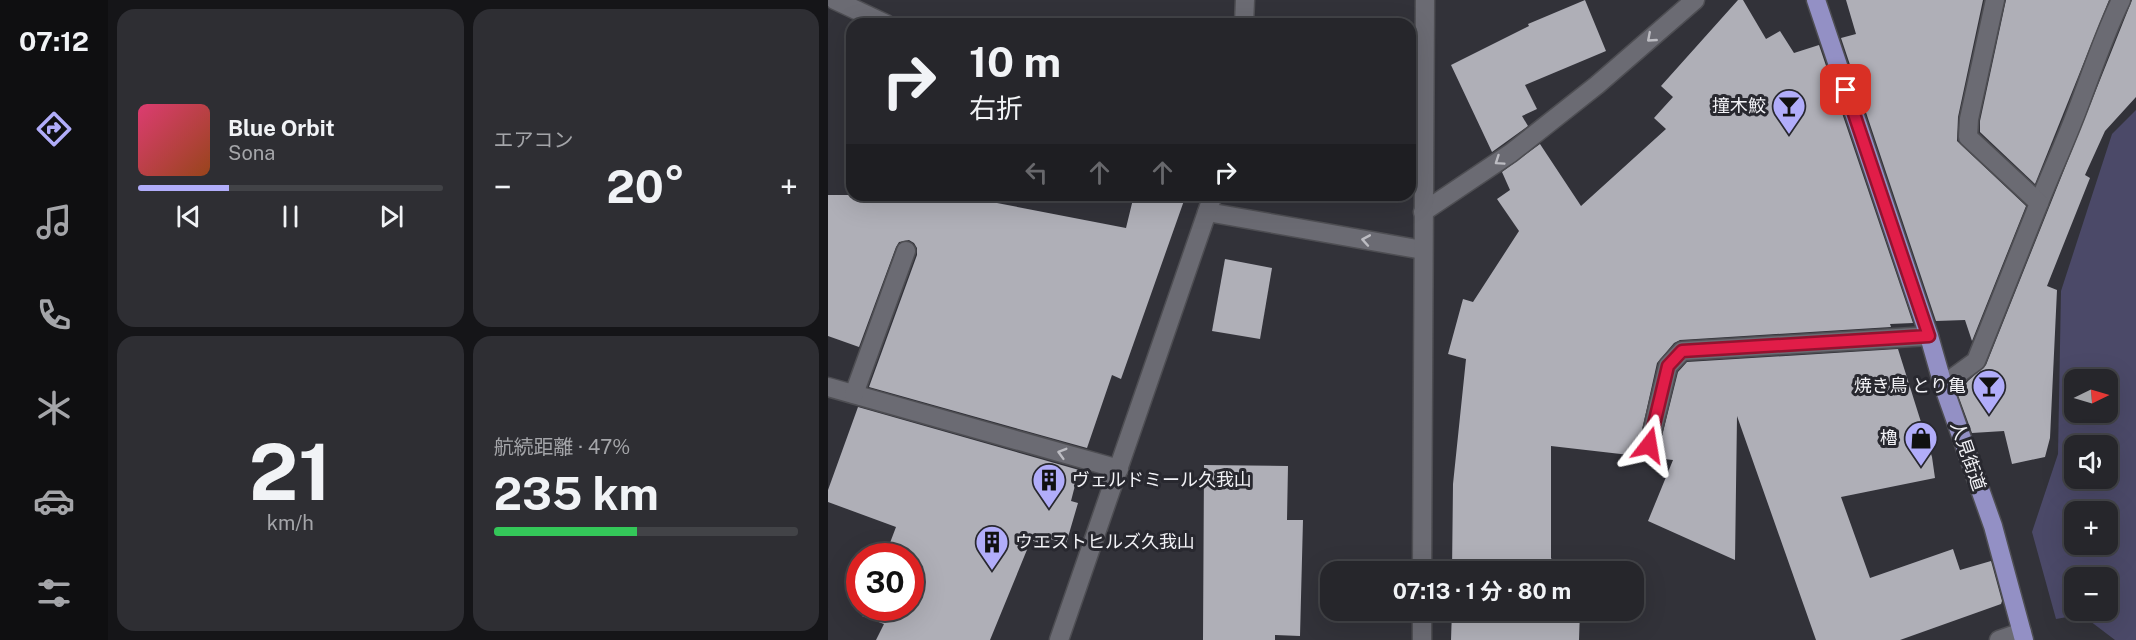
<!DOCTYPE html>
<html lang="ja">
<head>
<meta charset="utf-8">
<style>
  body { margin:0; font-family:"Public Sans","Noto Sans JP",sans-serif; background:#2e2e33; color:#f1f3f6; height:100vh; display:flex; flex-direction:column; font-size:22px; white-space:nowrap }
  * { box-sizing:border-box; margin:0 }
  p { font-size:20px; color:#a4a5a9 }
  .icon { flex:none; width:33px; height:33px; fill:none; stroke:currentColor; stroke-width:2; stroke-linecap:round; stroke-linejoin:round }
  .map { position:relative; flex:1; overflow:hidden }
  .panel { display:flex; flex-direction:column; gap:9px; padding:9px; background:#151518; width:720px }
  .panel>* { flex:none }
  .hud { position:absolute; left:18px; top:18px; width:570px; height:183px; border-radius:18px; box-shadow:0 6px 24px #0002,0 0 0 2px #424347; background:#26262b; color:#f1f3f6; overflow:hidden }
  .needle { width:39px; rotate:85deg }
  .tools { position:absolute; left:1236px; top:369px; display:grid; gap:12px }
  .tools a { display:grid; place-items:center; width:54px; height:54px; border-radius:12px; background:#26262b; box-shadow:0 6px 24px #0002,0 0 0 2px #424347; font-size:30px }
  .speed { position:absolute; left:18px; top:543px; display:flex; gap:12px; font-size:30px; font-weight:700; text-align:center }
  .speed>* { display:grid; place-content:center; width:78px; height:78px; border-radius:50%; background:#26262b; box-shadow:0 6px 24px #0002,0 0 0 2px #424347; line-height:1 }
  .speed .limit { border:9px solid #d22; background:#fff; color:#111 }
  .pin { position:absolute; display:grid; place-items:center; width:51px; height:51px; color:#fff; margin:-26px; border-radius:12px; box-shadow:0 3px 9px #0006 }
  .me { position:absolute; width:66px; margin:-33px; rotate:14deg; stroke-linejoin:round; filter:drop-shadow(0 0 4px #0008) }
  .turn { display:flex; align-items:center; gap:21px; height:126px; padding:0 24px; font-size:27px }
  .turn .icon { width:78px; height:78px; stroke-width:2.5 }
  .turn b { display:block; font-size:42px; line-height:51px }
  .lanes { display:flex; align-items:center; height:57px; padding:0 24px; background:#0003; justify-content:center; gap:30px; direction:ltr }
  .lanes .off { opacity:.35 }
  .big { font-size:45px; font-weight:700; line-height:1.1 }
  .panel .tile { flex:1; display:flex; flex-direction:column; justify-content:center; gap:9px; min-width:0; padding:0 21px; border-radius:18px; background:#2e2e33 }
  .panel .dial { align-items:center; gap:0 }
  .dial b { font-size:78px; line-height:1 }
  .song { display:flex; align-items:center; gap:18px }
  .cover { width:72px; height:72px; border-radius:9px; background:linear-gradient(135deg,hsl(340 70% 55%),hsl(20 70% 35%)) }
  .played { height:6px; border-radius:3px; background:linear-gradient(90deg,#b1adfa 30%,#424347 30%) }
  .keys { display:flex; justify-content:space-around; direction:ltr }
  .heat { display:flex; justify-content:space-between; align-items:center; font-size:33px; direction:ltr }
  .charge { height:9px; border-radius:4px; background:linear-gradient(90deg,#34c759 47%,#424347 0) }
  .panel .tiles { flex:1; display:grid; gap:9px; grid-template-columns:repeat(2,1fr) }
  .trip { position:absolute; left:492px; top:561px; width:324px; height:60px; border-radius:18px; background:#26262b; box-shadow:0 6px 24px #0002,0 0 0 2px #424347; font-weight:700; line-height:60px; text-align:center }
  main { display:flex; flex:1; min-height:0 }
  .dock { display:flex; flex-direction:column; width:108px; justify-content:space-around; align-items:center; background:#0f0f11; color:#a4a5a9 }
  .dock .icon { width:42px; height:42px }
  .dock .on { color:#b1adfa }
  .dock b { font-size:27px; color:#f1f3f6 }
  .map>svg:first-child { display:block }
  .green { fill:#4b4968; fill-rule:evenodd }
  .building { fill:#afafb7 }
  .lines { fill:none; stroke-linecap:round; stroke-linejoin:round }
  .minor-casing { stroke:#4e4e53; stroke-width:21 }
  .major-casing { stroke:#4e4e53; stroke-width:21 }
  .minor { stroke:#6b6b73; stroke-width:18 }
  .major { stroke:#9390c5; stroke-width:18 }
  .oneway { stroke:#bcbcc2 }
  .route-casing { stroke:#92132f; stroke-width:15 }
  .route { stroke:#e11d48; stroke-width:10 }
  .labels { text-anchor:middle; stroke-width:6; stroke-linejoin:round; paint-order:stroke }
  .poi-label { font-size:18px; fill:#f2f2f6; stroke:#28282f; text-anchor:end }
  .street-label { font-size:18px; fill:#f2f2f6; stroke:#28282f }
</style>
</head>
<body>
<main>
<nav class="dock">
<b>07:12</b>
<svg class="icon on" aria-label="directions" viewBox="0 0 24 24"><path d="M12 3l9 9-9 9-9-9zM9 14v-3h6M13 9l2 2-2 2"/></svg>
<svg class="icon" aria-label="music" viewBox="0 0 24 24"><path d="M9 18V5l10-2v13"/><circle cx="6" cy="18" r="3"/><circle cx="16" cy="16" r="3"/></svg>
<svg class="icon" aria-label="phone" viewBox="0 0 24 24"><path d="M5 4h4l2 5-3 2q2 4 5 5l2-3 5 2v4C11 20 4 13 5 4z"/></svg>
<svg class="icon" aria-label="climate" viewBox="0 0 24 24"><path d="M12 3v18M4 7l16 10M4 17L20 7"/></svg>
<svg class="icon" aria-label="car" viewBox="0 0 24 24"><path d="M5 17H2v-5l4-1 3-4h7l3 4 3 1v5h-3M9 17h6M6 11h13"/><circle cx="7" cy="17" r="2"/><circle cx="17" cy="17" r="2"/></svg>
<svg class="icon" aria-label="filters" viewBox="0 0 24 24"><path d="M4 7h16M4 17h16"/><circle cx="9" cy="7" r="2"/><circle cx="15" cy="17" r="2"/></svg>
</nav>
<section class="panel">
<div class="tiles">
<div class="tile">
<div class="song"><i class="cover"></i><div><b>Blue Orbit</b><p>Sona</p></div></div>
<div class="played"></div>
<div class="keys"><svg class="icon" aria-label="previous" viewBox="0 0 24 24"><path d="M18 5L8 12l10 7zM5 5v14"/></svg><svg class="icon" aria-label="pause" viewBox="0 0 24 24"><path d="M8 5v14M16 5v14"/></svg><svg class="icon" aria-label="next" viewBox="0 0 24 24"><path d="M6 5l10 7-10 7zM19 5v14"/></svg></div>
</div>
<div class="tile"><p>エアコン</p>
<div class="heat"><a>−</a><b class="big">20°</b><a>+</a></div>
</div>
<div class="tile dial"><b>21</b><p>km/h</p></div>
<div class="tile"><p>航続距離 · 47%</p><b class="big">235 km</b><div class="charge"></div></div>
</div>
</section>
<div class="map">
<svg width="1308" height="640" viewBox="0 0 1308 640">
  <rect width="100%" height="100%" fill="#323239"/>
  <!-- green -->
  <path class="green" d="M1308,110V640H1287L1258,618L1245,616L1228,619L1204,532L1230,454L1233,291L1284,134ZM1246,380H1280V412H1246ZM1246,446H1280V478H1246ZM1246,512H1280V544H1246ZM1246,578H1280V610H1246Z"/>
  <!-- building -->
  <g class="building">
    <polygon points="757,0 778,51 697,85 709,109 694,116 700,126 664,152 623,65 701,26 700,24"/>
    <polygon points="910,0 915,0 938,39 952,31 966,53 991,45 1085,323 1062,324 1063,327 852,340 846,343 829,363 810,448 813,453 818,456 825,456 830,452 850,372 859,362 1070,349 1104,457 1107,478 1013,497 1042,578 1125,549 1132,570 1163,561 1174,601 1173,604 1072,640 988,640 909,416 907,560 820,521 845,460 723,446 723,558 730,572 624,572 625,484 638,359 620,354 635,299 645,302 691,231 669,199 682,190 674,172 712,144 753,206 838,129 826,118 845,97 833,86"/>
    <polygon points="1018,0 1155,0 1130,117 1129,141 1198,206 1144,341 1137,320 1108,321 1013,38 1028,34"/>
    <polygon points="1178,0 1281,0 1207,184 1152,132 1152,121"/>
    <polygon points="1304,0 1308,0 1308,97 1277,131 1257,175 1262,178 1219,286 1229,290 1222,438 1217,457 1184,464 1176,431 1144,433 1130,395 1140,381 1158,365"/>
    <polygon points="0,195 171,195 169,203 298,228 306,195 358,195 293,379 284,375 259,448 41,387 89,255 89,248 86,243 81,240 71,242 68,247 31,347 0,336"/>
    <polygon points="397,259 444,268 432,339 384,331"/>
    <polygon points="30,407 251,470 243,501 250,503 238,544 222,539 220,546 203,540 162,640 48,640 56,624 34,616 38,608 82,608 82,556 57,556 68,527 0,502 0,490"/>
    <polygon points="376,465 460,466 459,520 475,520 472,636 447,635 447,640 375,640"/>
    <polygon points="624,610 752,610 751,640 623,640"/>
  </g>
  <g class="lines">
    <defs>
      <g id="minor">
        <polyline points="7,0 58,24"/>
        <polyline points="416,24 417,0"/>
        <path d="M1211,203C1222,175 1234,149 1245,121C1261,81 1274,39 1293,0"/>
        <polyline points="379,212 595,250"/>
        <polyline points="595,212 683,153 769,85 867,0"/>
        <polyline points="1115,385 1148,361 1211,203 1140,137 1141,119 1167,0"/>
        <polyline points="0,387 291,469"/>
        <polyline points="26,394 78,251"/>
        <polyline points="821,445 840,366 854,351 1101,336"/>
        <polyline points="594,572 597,0"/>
        <polyline points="231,640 385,195"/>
        <polyline points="594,640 594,610"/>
        <polyline points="1171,640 1194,632"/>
      </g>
      <polyline id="major" points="988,0 1101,336 1115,385 1165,526 1196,640"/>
    </defs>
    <!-- minor casing -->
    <use href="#minor" class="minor-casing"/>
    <!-- major casing -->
    <use href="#major" class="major-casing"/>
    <!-- minor -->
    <use href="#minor" class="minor"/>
    <!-- major -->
    <use href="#major" class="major"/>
  </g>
  <!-- one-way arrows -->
  <defs><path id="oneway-chevron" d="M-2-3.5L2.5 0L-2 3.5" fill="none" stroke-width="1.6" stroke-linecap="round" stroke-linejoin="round" transform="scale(1.5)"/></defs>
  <g class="oneway">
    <use href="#oneway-chevron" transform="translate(823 38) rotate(139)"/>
    <use href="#oneway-chevron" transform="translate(671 161) rotate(146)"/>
    <use href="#oneway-chevron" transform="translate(538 240) rotate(-170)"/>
    <use href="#oneway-chevron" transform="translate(234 453) rotate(-164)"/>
  </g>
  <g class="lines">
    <defs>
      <polyline id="route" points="821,445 840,366 854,351 1101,336 1018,90"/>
    </defs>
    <!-- route casing -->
    <use href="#route" class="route-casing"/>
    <!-- route -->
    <use href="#route" class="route"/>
  </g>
  <!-- icons -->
  <defs>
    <symbol id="bar-pin" viewBox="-11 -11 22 30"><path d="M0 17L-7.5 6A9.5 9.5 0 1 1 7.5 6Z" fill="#b1adfa" stroke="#28282f"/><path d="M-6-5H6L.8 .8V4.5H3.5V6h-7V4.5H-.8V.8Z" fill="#111"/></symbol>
    <symbol id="shop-pin" viewBox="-11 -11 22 30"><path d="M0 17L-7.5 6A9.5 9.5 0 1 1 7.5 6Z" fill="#b1adfa" stroke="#28282f"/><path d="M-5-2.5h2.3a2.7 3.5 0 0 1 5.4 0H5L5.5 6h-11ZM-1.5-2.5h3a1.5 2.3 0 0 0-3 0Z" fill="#111"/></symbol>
    <symbol id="building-pin" viewBox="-11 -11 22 30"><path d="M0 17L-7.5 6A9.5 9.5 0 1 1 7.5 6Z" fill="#b1adfa" stroke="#28282f"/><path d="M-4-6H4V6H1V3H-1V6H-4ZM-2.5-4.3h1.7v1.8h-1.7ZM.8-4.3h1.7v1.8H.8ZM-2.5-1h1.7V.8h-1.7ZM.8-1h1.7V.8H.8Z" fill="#111"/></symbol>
  </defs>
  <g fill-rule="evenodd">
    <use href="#bar-pin" x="942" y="87" width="38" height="52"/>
    <use href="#bar-pin" x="1142" y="367" width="38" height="52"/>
    <use href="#shop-pin" x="1074" y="419" width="38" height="52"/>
    <use href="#building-pin" x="202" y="461" width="38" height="52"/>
    <use href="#building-pin" x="145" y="523" width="38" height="52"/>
  </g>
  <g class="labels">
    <!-- poi labels -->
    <g class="poi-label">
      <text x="938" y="112">撞木鮫</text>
      <text x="1138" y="392">焼き鳥 とり亀</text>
      <text x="1070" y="444">櫓</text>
      <text x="244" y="486" text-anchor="start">ヴェルドミール久我山</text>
      <text x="187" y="548" text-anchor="start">ウエストヒルズ久我山</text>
    </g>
    <!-- street labels -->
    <g class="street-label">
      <text transform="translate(1140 456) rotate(71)" y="6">人見街道</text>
    </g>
  </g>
</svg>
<div class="tools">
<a><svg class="needle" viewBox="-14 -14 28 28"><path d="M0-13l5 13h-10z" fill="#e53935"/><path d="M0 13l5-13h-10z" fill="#a4a5a9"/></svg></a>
<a><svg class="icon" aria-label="sound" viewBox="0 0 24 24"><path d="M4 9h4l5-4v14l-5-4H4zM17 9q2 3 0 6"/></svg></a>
<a>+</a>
<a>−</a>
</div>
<div class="speed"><div class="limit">30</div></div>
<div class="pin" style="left:1018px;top:90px;background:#d93025"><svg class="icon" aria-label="arrive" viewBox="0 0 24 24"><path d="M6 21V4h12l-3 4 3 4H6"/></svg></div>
<svg class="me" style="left:821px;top:445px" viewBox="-20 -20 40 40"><path d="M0-17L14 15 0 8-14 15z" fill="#e11d48" stroke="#fff" stroke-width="4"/></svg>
<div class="trip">07:13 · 1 分 · 80 m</div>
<div class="hud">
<div class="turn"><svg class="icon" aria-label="right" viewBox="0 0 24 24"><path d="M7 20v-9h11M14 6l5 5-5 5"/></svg><div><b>10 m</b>右折</div></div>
<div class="lanes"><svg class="icon off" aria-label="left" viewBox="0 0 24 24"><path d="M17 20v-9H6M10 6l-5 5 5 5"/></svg><svg class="icon off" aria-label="ahead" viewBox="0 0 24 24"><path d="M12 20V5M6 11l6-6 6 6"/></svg><svg class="icon off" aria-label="ahead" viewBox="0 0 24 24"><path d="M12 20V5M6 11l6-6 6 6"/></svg><svg class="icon" aria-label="right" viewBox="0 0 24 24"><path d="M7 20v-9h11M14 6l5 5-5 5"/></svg></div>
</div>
</div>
</main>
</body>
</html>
